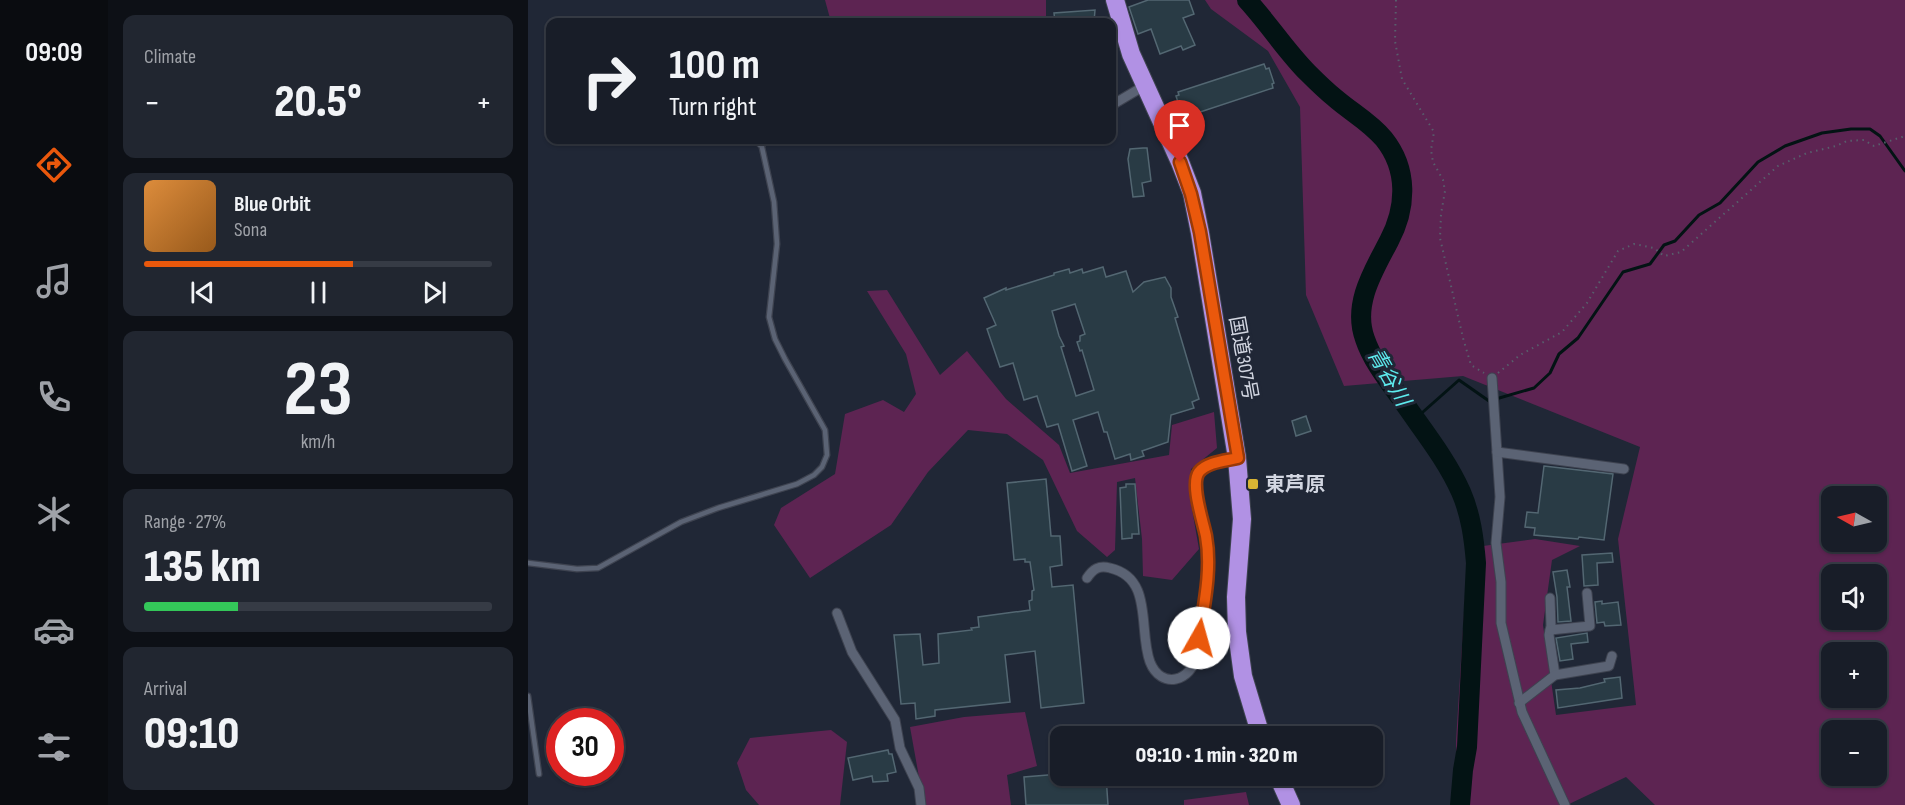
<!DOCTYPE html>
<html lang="en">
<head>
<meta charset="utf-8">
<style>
  body { margin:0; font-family:"Sofia Sans Condensed","Noto Sans JP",sans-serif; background:#212630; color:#f1f3f6; height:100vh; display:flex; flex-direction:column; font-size:22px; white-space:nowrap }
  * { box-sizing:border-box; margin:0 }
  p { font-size:20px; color:#9fa2a8 }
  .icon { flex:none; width:33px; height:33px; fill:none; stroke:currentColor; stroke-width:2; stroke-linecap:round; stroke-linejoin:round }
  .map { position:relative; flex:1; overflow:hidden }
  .side { display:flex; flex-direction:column; gap:15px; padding:15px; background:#0d1016; width:420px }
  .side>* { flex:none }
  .top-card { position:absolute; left:18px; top:18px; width:570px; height:126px; border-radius:12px; box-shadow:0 2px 4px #0004,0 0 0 2px #363b45; background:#181d28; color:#f1f3f6; overflow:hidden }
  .needle { width:39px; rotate:278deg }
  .controls { position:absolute; left:1293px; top:486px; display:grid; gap:12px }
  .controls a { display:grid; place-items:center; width:66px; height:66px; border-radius:12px; background:#181d28; box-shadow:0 2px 4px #0004,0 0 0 2px #363b45; font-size:30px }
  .speed { position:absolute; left:18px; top:708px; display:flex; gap:12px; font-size:30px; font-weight:700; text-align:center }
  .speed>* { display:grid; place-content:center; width:78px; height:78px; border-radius:50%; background:#181d28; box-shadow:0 2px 4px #0004,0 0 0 2px #363b45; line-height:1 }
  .speed .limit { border:9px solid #d22; background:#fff; color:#111 }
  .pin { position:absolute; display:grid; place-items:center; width:51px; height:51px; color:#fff; margin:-62px -26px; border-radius:50% 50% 50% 0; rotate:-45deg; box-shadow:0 0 6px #0007 }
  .pin .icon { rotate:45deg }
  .me { position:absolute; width:66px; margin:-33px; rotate:7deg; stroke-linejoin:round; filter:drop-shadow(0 0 4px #0008) }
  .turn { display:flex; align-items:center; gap:21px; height:126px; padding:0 24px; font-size:27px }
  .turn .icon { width:78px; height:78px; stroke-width:2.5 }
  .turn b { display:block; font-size:42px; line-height:51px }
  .big { font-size:45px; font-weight:800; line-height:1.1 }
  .side .widget { flex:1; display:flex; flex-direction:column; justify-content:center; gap:9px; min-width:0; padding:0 21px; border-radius:12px; background:#212630 }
  .side .dial { align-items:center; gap:0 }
  .dial b { font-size:78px; line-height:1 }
  .song { display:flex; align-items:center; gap:18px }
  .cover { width:72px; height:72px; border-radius:9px; background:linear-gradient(135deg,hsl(30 70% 55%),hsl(30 70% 35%)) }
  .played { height:6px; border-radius:3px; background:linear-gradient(90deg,#ea580c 60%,#363b45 60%) }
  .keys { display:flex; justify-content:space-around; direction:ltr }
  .heat { display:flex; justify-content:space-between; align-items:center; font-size:33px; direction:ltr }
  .charge { height:9px; border-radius:4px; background:linear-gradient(90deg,#34c759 27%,#363b45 0) }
  .trip { position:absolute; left:522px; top:726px; width:333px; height:60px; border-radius:12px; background:#181d28; box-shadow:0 2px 4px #0004,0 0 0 2px #363b45; font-weight:800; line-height:60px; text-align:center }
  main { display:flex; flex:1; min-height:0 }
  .dock { display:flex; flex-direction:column; width:108px; justify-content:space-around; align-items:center; background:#0a0c10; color:#9fa2a8 }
  .dock .icon { width:42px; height:42px }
  .dock .selected { color:#ea580c }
  .dock b { font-size:27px; color:#f1f3f6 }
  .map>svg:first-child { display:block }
  .green { fill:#5d2452; fill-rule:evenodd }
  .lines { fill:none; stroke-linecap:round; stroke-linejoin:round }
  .stream { stroke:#031314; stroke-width:3 }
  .river { stroke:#031314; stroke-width:20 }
  .building { fill:#293b45; stroke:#536772; stroke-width:1.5; fill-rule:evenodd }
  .lane-casing { stroke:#3e4350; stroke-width:7 }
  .street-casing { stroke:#3e4350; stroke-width:11 }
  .highway-casing { stroke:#3e4350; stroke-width:20 }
  .path { stroke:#585e6c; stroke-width:2; stroke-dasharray:1.5 4.5; stroke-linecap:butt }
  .lane { stroke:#5b6374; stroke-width:4.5 }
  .street { stroke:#5b6374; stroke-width:9 }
  .highway { stroke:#b191e4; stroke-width:18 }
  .route-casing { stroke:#983908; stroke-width:15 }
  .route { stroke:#ea580c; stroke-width:10 }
  .poi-dot { fill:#d8b434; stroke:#202736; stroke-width:2 }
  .labels { text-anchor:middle; stroke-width:6; stroke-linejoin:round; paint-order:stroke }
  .street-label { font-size:20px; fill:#d2d6e1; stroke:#202736 }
  .poi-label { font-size:20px; font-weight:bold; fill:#d2d6e1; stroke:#202736; text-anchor:start }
  .water-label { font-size:21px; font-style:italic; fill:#5debee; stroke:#202736 }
</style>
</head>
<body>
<main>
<nav class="dock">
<b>09:09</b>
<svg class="icon selected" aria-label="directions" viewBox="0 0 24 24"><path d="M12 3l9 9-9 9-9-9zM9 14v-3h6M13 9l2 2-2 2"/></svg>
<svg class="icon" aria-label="music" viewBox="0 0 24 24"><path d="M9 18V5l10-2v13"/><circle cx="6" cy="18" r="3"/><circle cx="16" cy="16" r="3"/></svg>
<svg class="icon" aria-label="phone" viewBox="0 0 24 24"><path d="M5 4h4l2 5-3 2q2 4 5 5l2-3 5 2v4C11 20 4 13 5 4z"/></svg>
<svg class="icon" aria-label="climate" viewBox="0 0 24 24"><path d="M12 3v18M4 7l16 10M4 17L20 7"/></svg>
<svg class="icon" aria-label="car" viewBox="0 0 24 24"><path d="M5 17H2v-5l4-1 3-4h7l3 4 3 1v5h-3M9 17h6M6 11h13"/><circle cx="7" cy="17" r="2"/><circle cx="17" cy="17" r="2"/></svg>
<svg class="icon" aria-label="filters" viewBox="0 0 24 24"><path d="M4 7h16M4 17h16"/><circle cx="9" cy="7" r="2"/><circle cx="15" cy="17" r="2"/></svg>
</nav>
<section class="side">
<div class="widget"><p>Climate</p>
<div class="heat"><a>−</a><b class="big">20.5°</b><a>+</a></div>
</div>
<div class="widget">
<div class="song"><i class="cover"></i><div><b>Blue Orbit</b><p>Sona</p></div></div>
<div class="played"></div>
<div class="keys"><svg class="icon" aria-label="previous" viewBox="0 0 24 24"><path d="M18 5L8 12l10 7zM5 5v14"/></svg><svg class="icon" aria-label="pause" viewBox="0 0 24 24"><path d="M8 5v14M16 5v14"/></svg><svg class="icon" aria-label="next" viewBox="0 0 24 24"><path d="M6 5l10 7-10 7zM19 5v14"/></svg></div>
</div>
<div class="widget dial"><b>23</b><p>km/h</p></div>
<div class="widget"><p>Range · 27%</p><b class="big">135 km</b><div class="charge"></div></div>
<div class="widget"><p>Arrival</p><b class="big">09:10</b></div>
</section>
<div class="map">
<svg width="1377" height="805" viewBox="0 0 1377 805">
  <rect width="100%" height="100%" fill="#202736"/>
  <!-- green -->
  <g class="green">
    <polygon points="297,0 518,0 518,22 303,22"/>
    <path d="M677,0H1377V805H1127L1098,777L1039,805H929L928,741L940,548L1007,539L1052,546L1024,560L1015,625L1028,715L1108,705L1090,539L1112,447L935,376L816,386L778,295L772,107L740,51L683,9ZM1304,496H1348V542H1304ZM1304,574H1348V620H1304ZM1304,652H1348V698H1304ZM1304,730H1348V776H1304Z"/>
    <polygon points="359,290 412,375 439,351 478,399 531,445 542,473 641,455 644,425 686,412 689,448 663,469 661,492 671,549 644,580 615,576 614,539 607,478 589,482 587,550 579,557 549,531 515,460 479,434 440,430 400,472 363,525 282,578 246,525 253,508 307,474 317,414 355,400 376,412 388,394 378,354 339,291"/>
    <polygon points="497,712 509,766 479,775 483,805 396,805 382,727 436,717"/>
    <polygon points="303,730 319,742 312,805 231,805 218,790 209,763 222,738"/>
    <polygon points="718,792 721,805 656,805 656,800"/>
  </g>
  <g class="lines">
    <!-- stream -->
    <polyline class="stream" points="887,419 931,380 961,401 1006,388 1022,373 1031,354 1050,338 1095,272 1122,264 1136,245 1147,241 1171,215 1192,203 1230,162 1257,146 1294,133 1323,129 1342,129 1352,136 1377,171"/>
    <!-- river -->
    <path class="river" d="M719,0C741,24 758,51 780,73C789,82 797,90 807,98C823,112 842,122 856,139C880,169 879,207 861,241C846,270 824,304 837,339C844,360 859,379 872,397C893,428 918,458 933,492C943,515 946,539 948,563L939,747L935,770L932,805"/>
  </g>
  <!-- building -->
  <g class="building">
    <polygon points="620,0 661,0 666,14 655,18 667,45 655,50 653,46 632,54 623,29 610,34 601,7"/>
    <polygon points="567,10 566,22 527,22 526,13"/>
    <polygon points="736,64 738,69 741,68 746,83 744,84 745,88 657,117 656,114 654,115 648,96 651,95 650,92"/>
    <polygon points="615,148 619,148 623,181 614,183 616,196 605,197 600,159 602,149"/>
    <path d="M575,267L578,277L598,271L605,292L616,282L637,277L643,288V297L650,317L647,318L671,399L664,402L666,408L643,415L640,442L614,451L616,456L603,460L602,454L587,459L579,432H576L570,412L545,420L559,466L544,471L530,424L519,427L509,396L496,400L485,363L472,367L459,329L468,325L456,298L478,288V290L526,275V273L541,269L542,273L554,269L555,273ZM547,304L557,334L552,336V341L549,342L552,351L554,350L566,390L548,396L533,347L536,346L531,336L524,311Z"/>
    <polygon points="778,416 783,431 768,436 764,421"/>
    <polygon points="1016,466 1085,474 1076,540 1051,537 1050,539 1006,535 1007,528 997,527 999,512 1010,513"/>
    <polygon points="518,479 523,536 532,536 534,565 522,567 524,587 545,585 556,703 513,708 507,651 477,655 482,702 407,710 407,716 388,719 387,703 373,704 366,635 392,634 395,665 411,663 410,634 444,630 443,628 451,627 450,617 502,610 501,601 504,600 504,591 506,590 502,562 497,562 497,559 486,560 479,483"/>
    <polygon points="598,484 607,484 611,534 604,534 604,538 594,539 592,488 598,487"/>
    <polygon points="1084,553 1085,562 1069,563 1070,585 1056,586 1054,555"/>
    <polygon points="1039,570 1042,587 1039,587 1043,621 1030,622 1029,597 1025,572"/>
    <polygon points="1074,601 1074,604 1090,602 1093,625 1077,626 1076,622 1069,623 1067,602"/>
    <polygon points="1059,633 1060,642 1043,644 1045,659 1032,661 1028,638"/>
    <polygon points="1092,677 1094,698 1030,708 1028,690 1052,688 1077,682 1076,679"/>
    <polygon points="360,750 361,754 364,754 368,772 359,774 360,781 345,782 344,776 325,780 320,758"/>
    <polygon points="532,774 533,779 578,776 580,805 498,805 496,777"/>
    <polygon points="665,776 708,776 708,782 666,786"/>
  </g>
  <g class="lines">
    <defs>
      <g id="lane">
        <polyline points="0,563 49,569 70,568 153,522 190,508 269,484 286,475 294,467 299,455 297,430 257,359 247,339 241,317 249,244 246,202 233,143"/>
        <polyline points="0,696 11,774"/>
      </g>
      <g id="street">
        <polyline points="584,105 616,86"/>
        <polyline points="233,143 237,140"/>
        <polyline points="964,378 972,497 968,543 973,582 973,623 994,712 1037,805"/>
        <polyline points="969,452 1096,469"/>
        <path d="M559,578C565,569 571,565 582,568C626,578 610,630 622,662C633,690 664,682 669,654C674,618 684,579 679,543C677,526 662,492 669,476C675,462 697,461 709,458"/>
        <polyline points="1022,598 1023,626 1021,635 1027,675"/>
        <polyline points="309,613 324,652 367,720 372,748 391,788 393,805"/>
        <polyline points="1022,630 1062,626 1059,593"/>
        <polyline points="991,703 1027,675 1081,666 1084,656"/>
      </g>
      <g id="highway">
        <polyline points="587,0 603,54 652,162 664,193 672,233 709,458 714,519 708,597 709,632 715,676 733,736"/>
        <polyline points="750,776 763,805"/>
      </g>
    </defs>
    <!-- lane casing -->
    <use href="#lane" class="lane-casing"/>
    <!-- street casing -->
    <use href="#street" class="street-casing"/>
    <!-- highway casing -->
    <use href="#highway" class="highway-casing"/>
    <!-- path -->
    <g class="path">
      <polyline points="868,0 867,41 874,79 906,132 903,150 905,162 915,180 917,191 913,214 912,238 935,338 943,365 956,373"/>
      <polyline points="970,373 992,355 1034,332 1059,303 1090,251 1106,244 1126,248 1136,256 1153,252 1250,166 1279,153 1308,146 1319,141 1336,140 1346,146 1377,136"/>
    </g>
    <!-- lane -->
    <use href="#lane" class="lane"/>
    <!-- street -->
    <use href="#street" class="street"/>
    <!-- highway -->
    <use href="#highway" class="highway"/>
  </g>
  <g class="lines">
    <defs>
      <path id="route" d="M652,162L663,194L672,232L710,458C697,461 679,462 671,472C662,484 675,521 678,536C684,569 676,605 671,638"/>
    </defs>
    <!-- route casing -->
    <use href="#route" class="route-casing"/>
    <!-- route -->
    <use href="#route" class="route"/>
  </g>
  <!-- markers -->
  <rect class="poi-dot" x="719" y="478" width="12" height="12" rx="3"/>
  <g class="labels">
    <!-- street labels -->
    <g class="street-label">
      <text transform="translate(716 358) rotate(80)" y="7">国道307号</text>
    </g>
    <!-- poi labels -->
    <g class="poi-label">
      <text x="737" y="491">東芦原</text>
    </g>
    <!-- water labels -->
    <g class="water-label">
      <text transform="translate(861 377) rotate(60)" y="7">青谷川</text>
    </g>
  </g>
</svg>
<div class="controls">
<a><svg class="needle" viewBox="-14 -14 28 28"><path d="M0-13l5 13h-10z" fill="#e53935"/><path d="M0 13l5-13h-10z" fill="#9fa2a8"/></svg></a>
<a><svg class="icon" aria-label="sound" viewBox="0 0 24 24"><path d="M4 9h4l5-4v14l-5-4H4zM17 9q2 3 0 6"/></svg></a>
<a>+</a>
<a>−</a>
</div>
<div class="speed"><div class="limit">30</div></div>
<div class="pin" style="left:652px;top:162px;background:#d93025"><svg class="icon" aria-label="arrive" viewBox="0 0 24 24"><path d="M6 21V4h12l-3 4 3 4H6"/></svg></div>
<svg class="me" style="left:671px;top:638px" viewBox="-20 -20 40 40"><circle r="19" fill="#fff"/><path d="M0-13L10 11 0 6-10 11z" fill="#ea580c"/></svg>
<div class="trip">09:10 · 1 min · 320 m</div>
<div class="top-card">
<div class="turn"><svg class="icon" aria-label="right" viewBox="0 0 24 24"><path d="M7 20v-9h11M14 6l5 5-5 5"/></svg><div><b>100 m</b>Turn right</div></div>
</div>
</div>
</main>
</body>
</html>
